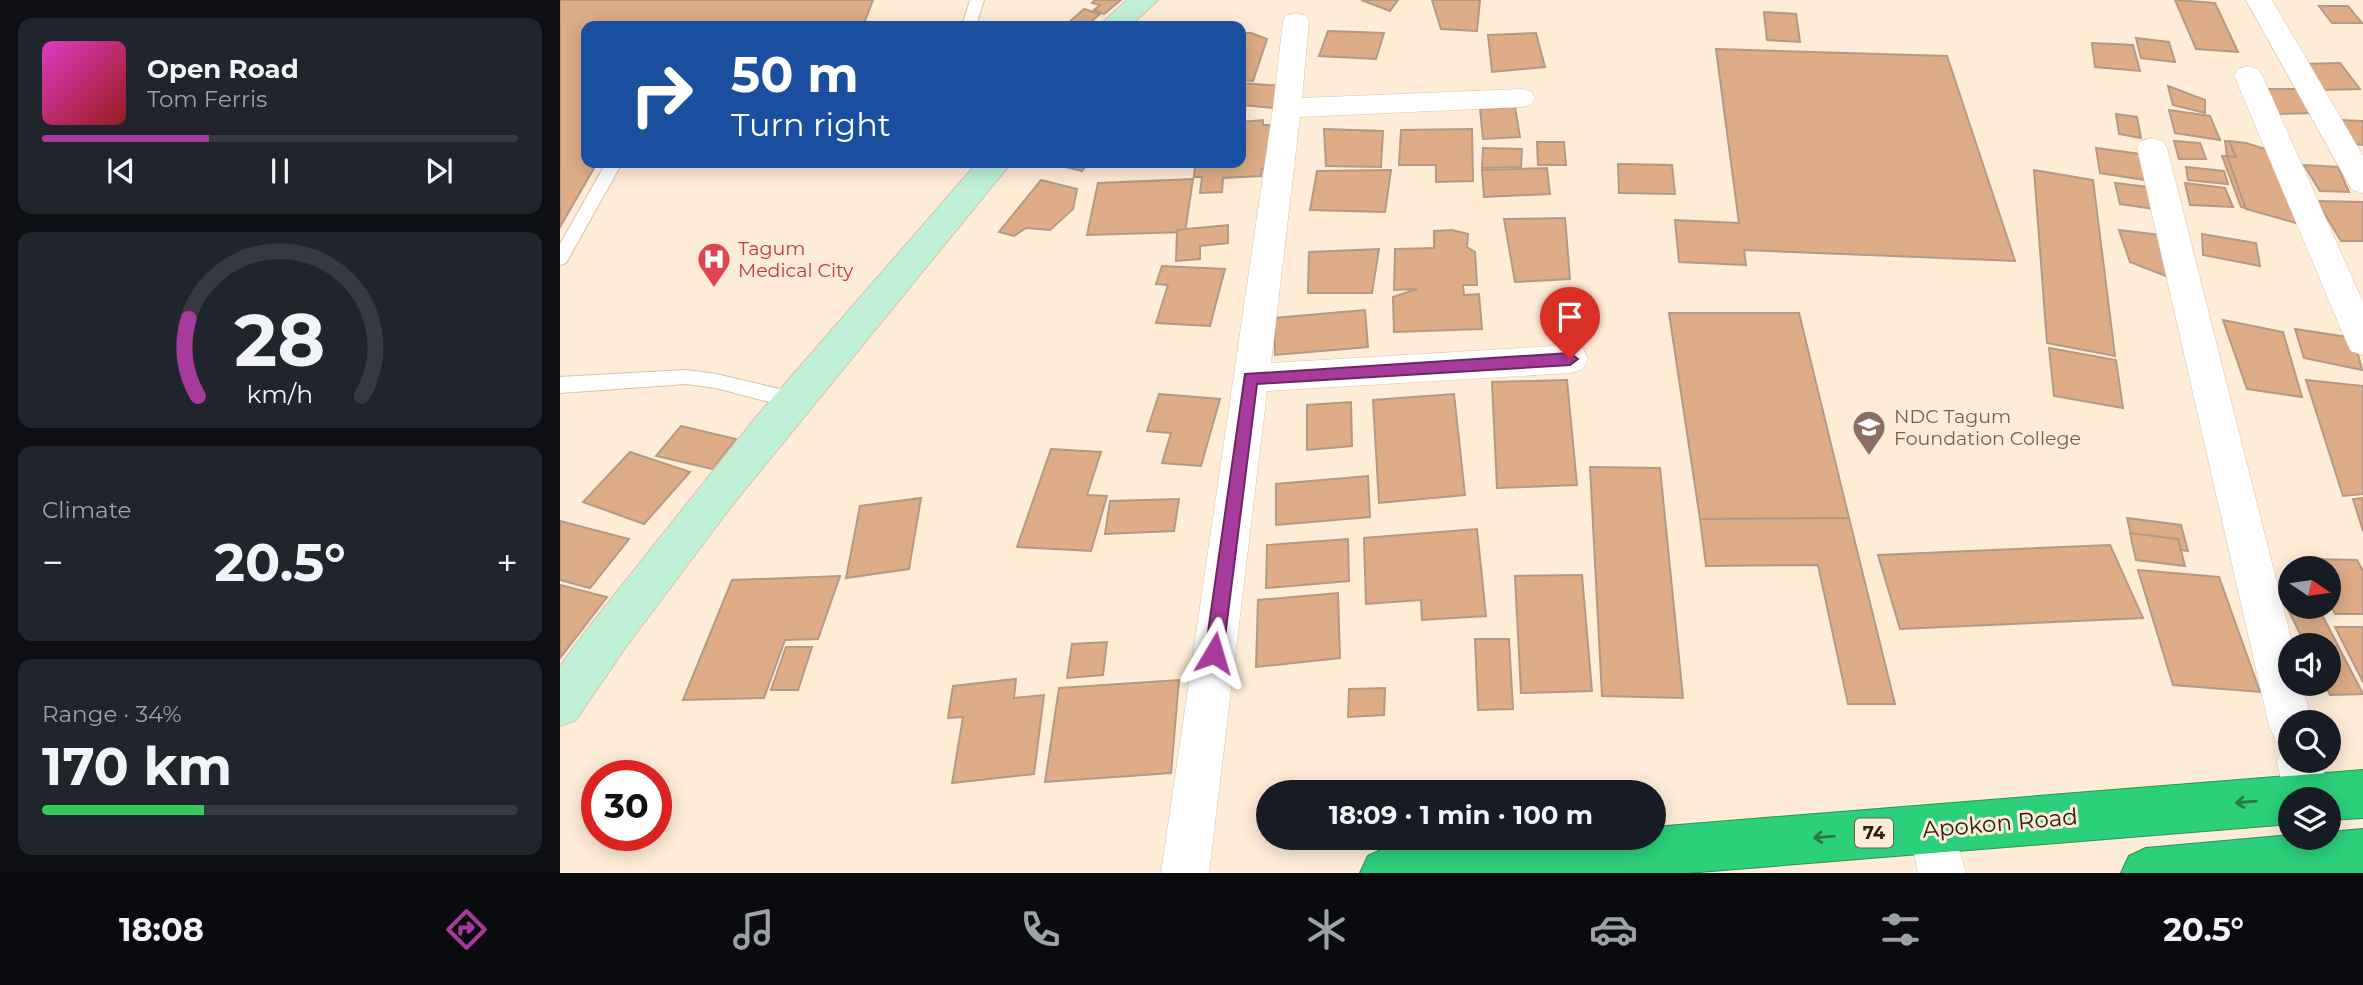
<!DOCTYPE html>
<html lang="en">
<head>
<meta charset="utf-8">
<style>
  body { margin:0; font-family:Montserrat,sans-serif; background:#20242c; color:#f1f3f6; height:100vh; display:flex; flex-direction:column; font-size:26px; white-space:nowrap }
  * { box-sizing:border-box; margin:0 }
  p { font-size:23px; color:#9ea1a6 }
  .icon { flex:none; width:38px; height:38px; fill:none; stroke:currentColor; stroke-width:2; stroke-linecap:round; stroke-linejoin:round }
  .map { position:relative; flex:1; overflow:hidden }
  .side { display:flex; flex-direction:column; gap:18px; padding:18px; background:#0d0f14; width:560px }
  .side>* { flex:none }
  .hud { position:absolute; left:21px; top:21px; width:665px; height:147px; border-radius:14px; box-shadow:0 4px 18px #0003; background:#1a4fa0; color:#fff; overflow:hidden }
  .needle { width:46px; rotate:103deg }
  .buttons { position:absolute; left:1718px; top:556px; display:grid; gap:14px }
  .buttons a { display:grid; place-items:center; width:63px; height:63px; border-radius:50%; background:#171b24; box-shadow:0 4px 18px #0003; font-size:35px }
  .speed { position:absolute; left:21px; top:760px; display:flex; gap:14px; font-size:35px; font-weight:700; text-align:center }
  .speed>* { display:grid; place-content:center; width:91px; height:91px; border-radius:50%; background:#171b24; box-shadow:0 4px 18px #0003; line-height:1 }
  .speed .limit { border:10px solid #d22; background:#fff; color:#111 }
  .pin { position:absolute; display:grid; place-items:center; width:60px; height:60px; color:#fff; margin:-72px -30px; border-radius:50% 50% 50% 0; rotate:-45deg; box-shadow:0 0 7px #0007 }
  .pin .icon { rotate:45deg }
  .me { position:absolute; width:77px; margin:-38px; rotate:7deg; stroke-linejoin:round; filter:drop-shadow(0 0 5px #0008) }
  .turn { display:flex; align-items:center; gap:24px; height:147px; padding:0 35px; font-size:32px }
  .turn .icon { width:91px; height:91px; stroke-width:2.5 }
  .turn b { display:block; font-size:49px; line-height:60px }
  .big { font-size:52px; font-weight:700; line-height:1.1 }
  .side .card { flex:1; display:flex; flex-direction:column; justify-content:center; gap:10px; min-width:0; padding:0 24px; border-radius:14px; background:#20242c }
  .side .dial { align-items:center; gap:0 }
  .dial svg { height:182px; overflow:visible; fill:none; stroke:#363941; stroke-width:7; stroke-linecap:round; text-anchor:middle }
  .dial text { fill:#f1f3f6; stroke:none }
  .song { display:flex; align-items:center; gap:21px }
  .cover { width:84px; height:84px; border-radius:10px; background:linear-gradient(135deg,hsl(310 70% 55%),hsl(0 70% 35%)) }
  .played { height:7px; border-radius:4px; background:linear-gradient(90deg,#a63b9c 35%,#363941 35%) }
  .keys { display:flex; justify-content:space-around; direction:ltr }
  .heat { display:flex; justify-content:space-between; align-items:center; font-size:38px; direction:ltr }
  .charge { height:10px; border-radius:5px; background:linear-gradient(90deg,#34c759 34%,#363941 0) }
  .trip { position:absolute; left:696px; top:780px; width:410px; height:70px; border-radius:35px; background:#171b24; box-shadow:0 4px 18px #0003; font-weight:700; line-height:70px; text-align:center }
  .tab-bar { display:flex; height:112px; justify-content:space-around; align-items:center; background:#090b0e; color:#9ea1a6 }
  .tab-bar .icon { width:49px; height:49px }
  .tab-bar .active { color:#a63b9c }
  .tab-bar b { font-size:32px; color:#f1f3f6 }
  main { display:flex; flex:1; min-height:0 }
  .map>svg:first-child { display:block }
  .building { fill:#dead88; stroke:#b39986; stroke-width:2 }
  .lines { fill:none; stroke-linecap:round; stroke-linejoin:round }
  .lane-casing { stroke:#d8c3aa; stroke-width:2 }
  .street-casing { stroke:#d8c3aa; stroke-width:1 }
  .secondary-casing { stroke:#d8c3aa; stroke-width:2 }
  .highway-casing { stroke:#2b9358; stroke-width:2 }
  .lane { fill:#fff; fill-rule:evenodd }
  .street { fill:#fff; fill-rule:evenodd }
  .secondary { fill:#c0f1d7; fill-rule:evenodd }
  .highway { fill:#2cd07b; fill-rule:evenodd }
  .oneway { stroke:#2a784a }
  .route { fill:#a63b9c; stroke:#6c2665; stroke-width:2 }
  .labels { text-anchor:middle; stroke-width:6; stroke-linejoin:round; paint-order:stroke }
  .shield { fill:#feecd7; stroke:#695e51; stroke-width:2 }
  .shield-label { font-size:18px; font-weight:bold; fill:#292118 }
  .health-label { font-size:19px; fill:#be3a42; stroke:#feecd7; text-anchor:start }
  .education-label { font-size:19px; fill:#785e54; stroke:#feecd7; text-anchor:start }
  .near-street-label { font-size:23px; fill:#292118; stroke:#feecd7 }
</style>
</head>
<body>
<main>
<section class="side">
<div class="card">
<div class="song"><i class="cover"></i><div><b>Open Road</b><p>Tom Ferris</p></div></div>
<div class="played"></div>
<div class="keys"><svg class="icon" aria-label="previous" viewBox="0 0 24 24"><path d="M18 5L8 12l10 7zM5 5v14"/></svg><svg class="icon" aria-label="pause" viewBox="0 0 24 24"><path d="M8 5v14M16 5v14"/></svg><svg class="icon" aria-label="next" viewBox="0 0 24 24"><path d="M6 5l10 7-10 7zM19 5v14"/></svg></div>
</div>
<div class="card dial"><svg viewBox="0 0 100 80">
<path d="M14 69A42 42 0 1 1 86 69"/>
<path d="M14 69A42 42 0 0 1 10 35" stroke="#a63b9c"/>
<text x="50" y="56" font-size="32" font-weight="700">28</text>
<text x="50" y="72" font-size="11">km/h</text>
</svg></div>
<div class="card"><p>Climate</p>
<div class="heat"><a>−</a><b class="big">20.5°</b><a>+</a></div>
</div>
<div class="card"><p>Range · 34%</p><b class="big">170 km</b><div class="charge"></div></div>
</section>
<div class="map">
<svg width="1803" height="873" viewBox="0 0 1803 873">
  <rect width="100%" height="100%" fill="#feecd7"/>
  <!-- building -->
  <g class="building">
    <polygon points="0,0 313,0 303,26 26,26 26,163 37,163 0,227"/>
    <polygon points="535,0 561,0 544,14 534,10 540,5 532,3"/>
    <polygon points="801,0 838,0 830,11"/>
    <polygon points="872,0 920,0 917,31 881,29"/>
    <polygon points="1615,0 1655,3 1678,52 1636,49"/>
    <polygon points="1759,6 1788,6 1802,23 1772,23"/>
    <polygon points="524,9 540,14 526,26 507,24"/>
    <polygon points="1204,12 1236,14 1240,42 1207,40"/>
    <polygon points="768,31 824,33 816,59 759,56"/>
    <polygon points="681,33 691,33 707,39 693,81 681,80"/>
    <polygon points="976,33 985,67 932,72 928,35"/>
    <polygon points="1576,38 1609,42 1615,62 1581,58"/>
    <polygon points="1532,43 1573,45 1580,71 1535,67"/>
    <polygon points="1156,49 1387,56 1455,261 1184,250 1186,265 1119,262 1115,220 1179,223"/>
    <polygon points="1780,63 1800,89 1763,90 1743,64"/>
    <polygon points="681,83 722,86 715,108 681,105"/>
    <polygon points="1608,86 1645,100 1645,113 1613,105"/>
    <polygon points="1698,89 1745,89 1757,113 1712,114"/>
    <polygon points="955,107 960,137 923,139 920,109"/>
    <polygon points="1609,110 1650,116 1660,140 1615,133"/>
    <polygon points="1556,114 1577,117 1581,138 1559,134"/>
    <polygon points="703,120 703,125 718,125 716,168 702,169 701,176 663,178 662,192 640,193 642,177 634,177 635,163 681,163 681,122"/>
    <polygon points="1780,120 1803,121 1803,145 1795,144"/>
    <polygon points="764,129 823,131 821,167 766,166"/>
    <polygon points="912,129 913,181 876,182 876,165 839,165 841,130"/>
    <polygon points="1614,141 1640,143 1646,159 1619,159"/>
    <polygon points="1665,141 1721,154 1749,224 1681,207 1662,156 1667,156"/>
    <polygon points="1669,141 1686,143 1715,152 1743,225 1686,209 1667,156 1676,157"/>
    <polygon points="977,142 1004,142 1006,165 978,165"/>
    <polygon points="923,148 962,149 961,167 922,168"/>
    <polygon points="1536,148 1580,154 1585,180 1540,173"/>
    <polygon points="489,163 528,163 522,171"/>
    <polygon points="1058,164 1112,165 1115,194 1059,193"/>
    <polygon points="1744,165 1778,167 1789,192 1760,191"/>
    <polygon points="1626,167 1664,171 1668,184 1628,180"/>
    <polygon points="987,168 990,194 924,197 922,170"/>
    <polygon points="831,170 825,212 750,210 757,171"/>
    <polygon points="1474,170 1533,180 1555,356 1487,343"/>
    <polygon points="633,179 625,232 527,235 538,183"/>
    <polygon points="481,180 517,189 513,209 490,230 466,228 454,236 439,232"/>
    <polygon points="1555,183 1588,187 1594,209 1560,204"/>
    <polygon points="1625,183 1665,188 1673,207 1630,205"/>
    <polygon points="1757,201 1803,202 1803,241 1781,241"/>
    <polygon points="1005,218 1010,279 955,282 944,219"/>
    <polygon points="668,225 668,243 640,246 640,259 616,261 617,230"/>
    <polygon points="892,230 908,234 907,247 915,252 917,285 903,285 904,295 919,294 922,329 834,332 833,297 857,289 834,290 835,249 874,248 874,231"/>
    <polygon points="1559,230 1608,236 1619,281 1570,262"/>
    <polygon points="1642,234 1696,243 1700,266 1643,255"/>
    <polygon points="819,249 812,293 748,293 749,252"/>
    <polygon points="602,266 665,269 650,326 596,323 608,285 596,284"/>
    <polygon points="805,310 808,347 715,355 714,318"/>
    <polygon points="1109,313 1239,313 1289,518 1140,519"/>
    <polygon points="1663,320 1723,332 1742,397 1687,389"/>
    <polygon points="1735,329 1794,338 1802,370 1744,358"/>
    <polygon points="1489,348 1556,360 1563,408 1494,396"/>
    <polygon points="1007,380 1017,485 937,488 932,382"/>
    <polygon points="1746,380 1803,386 1803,494 1783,496"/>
    <polygon points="599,394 660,399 641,466 602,463 611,433 587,431"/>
    <polygon points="894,394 905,495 819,503 813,400"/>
    <polygon points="791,402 792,446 747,450 747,405"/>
    <polygon points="121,426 176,439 152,469 96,456"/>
    <polygon points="491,449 541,452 527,495 547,496 531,551 457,547"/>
    <polygon points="70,452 130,472 84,524 23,502"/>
    <polygon points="1030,467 1100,468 1123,698 1042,696"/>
    <polygon points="808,476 810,517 716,525 716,484"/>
    <polygon points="361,498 349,569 286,578 300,506"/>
    <polygon points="1803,498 1803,531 1793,499"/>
    <polygon points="619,499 614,531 545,534 550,501"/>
    <polygon points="1289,518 1335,704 1288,704 1258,565 1146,566 1140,519"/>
    <polygon points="1567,518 1621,525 1628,551 1573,543"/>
    <polygon points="0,521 69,539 30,588 0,580"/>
    <polygon points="917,529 926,616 862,620 861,600 806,604 804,538"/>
    <polygon points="1570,533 1618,539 1625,566 1576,560"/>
    <polygon points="788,539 789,581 706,588 707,545"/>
    <polygon points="1550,545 1583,618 1340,629 1318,555"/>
    <polygon points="1748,559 1797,560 1803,571 1803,614 1775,614 1769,602 1769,569 1753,569"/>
    <polygon points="1578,570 1659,577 1700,692 1613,685"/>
    <polygon points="1022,575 1032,691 961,693 955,576"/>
    <polygon points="280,576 258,639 225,640 204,698 123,700 172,580"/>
    <polygon points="0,585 47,597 0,658"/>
    <polygon points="778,593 780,658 696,667 698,600"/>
    <polygon points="1722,597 1731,597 1731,607 1758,607 1803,694 1770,695 1765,684 1769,684 1769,646 1746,646"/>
    <polygon points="1775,627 1803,627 1803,682"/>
    <polygon points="915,639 949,639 953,709 918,710"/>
    <polygon points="547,642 543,675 507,678 512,644"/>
    <polygon points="226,647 252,647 238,690 211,690"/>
    <polygon points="456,679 454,698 484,695 474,774 392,783 403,717 388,718 393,686"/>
    <polygon points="619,680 611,773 485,782 499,688"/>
    <polygon points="825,688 824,715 788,717 789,689"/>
  </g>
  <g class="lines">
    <defs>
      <g id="lane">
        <polygon points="410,0 424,0 416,26 402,26"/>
        <polygon points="46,163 62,163 6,263 0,265 0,244"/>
        <polygon points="126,370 156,374 232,392 239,395 241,400 239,405 232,408 156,388 126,384 0,393 0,377"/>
      </g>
      <g id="street">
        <polygon points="1686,0 1712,0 1803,156 1803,193 1792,190"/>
        <polygon points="736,13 745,15 749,21 742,98 961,89 971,91 975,98 971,105 961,107 740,117 711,363 1011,345 1023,349 1028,359 1023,369 1011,373 707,391 649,873 601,873 713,108 723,21 727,15"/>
        <polygon points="1688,66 1698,69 1702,75 1803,302 1803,355 1791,351 1786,341 1674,75 1678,69"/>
        <polygon points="1592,138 1603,141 1607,148 1733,646 1731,684 1742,684 1752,723 1731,723 1731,761 1761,761 1770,797 1769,800 1731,800 1731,813 1724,797 1717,761 1724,745 1716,741 1709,726 1577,148 1581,141"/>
        <polygon points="1372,806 1388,813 1406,873 1358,873 1349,829 1356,813"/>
      </g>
      <g id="secondary">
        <polygon points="567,0 598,0 570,26 539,26"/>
        <polygon points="417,163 451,163 170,508 65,648 16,720 0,726 0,666 35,619 196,417"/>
      </g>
      <g id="highway">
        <polygon points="1803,770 1803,818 1769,820 1769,800 1731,800 1731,824 1127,873 800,873 808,856 825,848 951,838 1094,838 1094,827"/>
        <polygon points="1803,829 1803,873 1561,873 1569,856 1586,848 1731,835 1731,838 1769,838 1769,832"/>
      </g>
    </defs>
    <!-- lane casing -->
    <use href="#lane" class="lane-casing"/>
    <!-- street casing -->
    <use href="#street" class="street-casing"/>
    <!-- secondary casing -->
    <use href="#secondary" class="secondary-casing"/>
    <!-- highway casing -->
    <use href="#highway" class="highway-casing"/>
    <!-- lane -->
    <use href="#lane" class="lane"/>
    <!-- street -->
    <use href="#street" class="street"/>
    <!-- secondary -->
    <use href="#secondary" class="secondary"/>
    <!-- highway -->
    <use href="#highway" class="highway"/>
  </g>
  <!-- one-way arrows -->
  <defs><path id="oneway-shaft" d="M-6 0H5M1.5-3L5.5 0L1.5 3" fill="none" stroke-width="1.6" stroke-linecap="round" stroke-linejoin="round" transform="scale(1.75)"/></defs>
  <g class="oneway">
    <use href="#oneway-shaft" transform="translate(1686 802) rotate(175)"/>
    <use href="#oneway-shaft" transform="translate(1264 837) rotate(175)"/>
  </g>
  <!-- route -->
  <polygon class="route" points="1010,353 1018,359 1010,365 697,384 663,653 661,659 654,662 648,659 645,653 685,374"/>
  <!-- icons -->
  <defs>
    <symbol id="hospital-pin" viewBox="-11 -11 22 30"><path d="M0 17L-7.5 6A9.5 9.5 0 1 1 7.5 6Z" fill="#e0444e" stroke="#feecd7"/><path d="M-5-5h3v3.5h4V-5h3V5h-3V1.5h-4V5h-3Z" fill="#fff"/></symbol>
    <symbol id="university-pin" viewBox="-11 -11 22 30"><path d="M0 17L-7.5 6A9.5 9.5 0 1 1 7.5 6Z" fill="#8d6e63" stroke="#feecd7"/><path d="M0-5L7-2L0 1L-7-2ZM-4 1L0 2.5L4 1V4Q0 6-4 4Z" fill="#fff"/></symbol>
  </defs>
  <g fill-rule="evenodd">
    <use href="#hospital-pin" x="135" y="240" width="38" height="52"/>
    <use href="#university-pin" x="1290" y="408" width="38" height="52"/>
  </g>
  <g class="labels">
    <!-- shield labels -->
    <rect class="shield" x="1295" y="818.5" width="38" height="29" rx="5"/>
    <g class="shield-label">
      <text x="1314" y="839">74</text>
    </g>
    <!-- health labels -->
    <g class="health-label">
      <text x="178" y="255">Tagum<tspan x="178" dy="22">Medical City</tspan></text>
    </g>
    <!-- education labels -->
    <g class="education-label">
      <text x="1334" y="423">NDC Tagum<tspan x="1334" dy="22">Foundation College</tspan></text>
    </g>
    <!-- near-street labels -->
    <g class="near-street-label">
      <text transform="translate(1440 823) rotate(-5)" y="8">Apokon Road</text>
    </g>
  </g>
</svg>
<div class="buttons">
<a><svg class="needle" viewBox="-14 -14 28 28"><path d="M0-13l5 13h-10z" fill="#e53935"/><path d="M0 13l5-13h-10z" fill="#9ea1a6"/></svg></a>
<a><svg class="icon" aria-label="sound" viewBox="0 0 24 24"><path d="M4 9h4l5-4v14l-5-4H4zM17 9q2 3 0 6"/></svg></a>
<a><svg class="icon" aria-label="search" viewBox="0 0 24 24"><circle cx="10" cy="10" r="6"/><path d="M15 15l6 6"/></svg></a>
<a><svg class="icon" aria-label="layers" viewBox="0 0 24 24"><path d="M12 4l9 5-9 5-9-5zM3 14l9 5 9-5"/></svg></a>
</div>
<div class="speed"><div class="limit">30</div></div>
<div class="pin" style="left:1010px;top:359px;background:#d93025"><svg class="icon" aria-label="arrive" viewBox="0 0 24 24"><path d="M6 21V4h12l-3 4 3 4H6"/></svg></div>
<svg class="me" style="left:654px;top:653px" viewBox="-20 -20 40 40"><path d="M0-17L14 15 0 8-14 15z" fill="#a63b9c" stroke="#fff" stroke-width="4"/></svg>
<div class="trip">18:09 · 1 min · 100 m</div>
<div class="hud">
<div class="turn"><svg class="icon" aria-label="right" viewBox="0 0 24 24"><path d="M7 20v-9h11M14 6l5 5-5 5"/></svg><div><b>50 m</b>Turn right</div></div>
</div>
</div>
</main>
<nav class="tab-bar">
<b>18:08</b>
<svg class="icon active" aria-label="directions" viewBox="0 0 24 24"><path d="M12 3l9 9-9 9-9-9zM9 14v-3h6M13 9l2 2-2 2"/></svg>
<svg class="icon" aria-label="music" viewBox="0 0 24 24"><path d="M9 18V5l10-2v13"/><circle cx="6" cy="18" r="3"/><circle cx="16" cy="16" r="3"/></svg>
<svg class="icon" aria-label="phone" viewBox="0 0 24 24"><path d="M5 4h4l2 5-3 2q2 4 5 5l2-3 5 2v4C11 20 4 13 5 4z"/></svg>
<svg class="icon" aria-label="climate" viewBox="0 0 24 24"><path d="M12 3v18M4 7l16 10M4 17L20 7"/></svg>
<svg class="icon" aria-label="car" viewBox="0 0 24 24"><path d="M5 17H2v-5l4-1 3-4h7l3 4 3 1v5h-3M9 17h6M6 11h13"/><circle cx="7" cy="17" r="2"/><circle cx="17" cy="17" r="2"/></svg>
<svg class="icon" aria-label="filters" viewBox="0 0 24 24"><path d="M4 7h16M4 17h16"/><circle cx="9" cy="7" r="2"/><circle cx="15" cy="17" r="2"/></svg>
<b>20.5°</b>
</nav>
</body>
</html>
